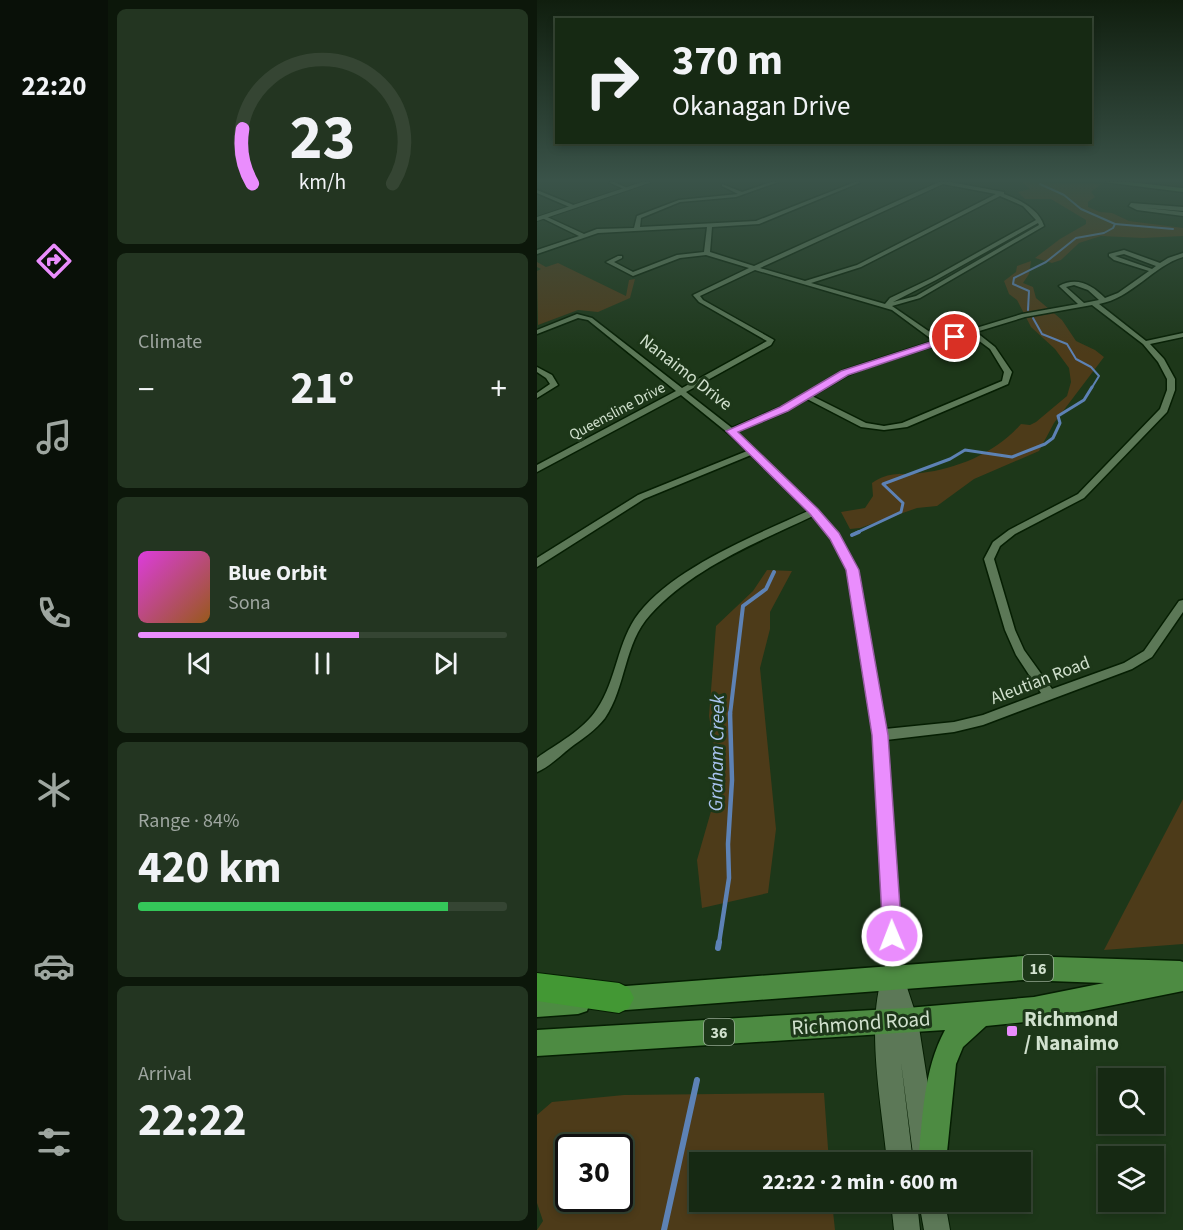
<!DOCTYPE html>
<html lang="en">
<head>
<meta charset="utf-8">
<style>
  body { margin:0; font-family:"Source Sans 3",sans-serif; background:#233521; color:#f1f3f6; height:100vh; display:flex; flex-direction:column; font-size:22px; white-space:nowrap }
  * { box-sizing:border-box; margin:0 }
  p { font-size:20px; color:#9ea6a0 }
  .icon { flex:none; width:33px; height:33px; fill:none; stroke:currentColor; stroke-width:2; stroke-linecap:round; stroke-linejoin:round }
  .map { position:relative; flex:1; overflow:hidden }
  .panel { display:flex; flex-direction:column; gap:9px; padding:9px; background:#0c170a; width:429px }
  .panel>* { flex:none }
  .hud { position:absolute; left:18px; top:18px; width:537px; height:126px; border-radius:0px; box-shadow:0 3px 9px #0003,0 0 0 2px #354533; background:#162913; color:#f1f3f6; overflow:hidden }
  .controls { position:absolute; left:561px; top:1068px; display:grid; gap:12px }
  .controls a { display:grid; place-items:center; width:66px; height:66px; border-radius:0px; background:#162913; box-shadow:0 3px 9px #0003,0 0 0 2px #354533; font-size:30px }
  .speed { position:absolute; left:18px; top:1134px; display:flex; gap:12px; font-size:30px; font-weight:700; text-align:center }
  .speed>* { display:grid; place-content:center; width:78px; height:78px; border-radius:50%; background:#162913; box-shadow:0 3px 9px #0003,0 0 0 2px #354533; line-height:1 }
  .speed .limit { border:3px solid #111; border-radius:9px; background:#fff; color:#111 }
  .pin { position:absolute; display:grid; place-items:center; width:51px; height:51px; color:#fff; margin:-26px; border:3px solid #fff; border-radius:50%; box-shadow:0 2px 6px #0007 }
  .me { position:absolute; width:66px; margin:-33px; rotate:359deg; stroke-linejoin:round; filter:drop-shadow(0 0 4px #0008) }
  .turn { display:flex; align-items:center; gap:21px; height:126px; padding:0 18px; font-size:27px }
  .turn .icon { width:78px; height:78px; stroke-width:2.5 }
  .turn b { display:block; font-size:42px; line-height:51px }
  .big { font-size:45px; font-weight:700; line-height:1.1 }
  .panel .card { flex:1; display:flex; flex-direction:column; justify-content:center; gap:9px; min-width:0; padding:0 21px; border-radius:9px; background:#233521 }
  .panel .dial { align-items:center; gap:0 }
  .dial svg { height:156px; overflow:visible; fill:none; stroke:#354533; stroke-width:7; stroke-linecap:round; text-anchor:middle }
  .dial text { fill:#f1f3f6; stroke:none }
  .song { display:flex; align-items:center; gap:18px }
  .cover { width:72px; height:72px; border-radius:9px; background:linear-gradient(135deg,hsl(300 70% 55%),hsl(30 70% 35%)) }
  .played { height:6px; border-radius:3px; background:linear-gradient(90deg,#ea8dfd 60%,#354533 60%) }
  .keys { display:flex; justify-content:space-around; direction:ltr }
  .heat { display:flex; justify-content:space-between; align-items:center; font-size:33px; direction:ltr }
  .charge { height:9px; border-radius:4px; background:linear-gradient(90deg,#34c759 84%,#354533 0) }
  .trip { position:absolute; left:152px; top:1152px; width:342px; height:60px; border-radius:0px; background:#162913; box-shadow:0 3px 9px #0003,0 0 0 2px #354533; font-weight:700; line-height:60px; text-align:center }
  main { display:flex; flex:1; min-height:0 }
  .tabs { display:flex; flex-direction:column; width:108px; justify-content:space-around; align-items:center; background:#091008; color:#9ea6a0 }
  .tabs .icon { width:42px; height:42px }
  .tabs .selected { color:#ea8dfd }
  .tabs b { font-size:27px; color:#f1f3f6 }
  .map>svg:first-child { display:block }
  .green { fill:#4d3b19; fill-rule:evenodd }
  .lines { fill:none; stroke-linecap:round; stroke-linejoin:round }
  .stream-far4 { stroke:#5d82b5; stroke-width:2 }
  .stream-far3 { stroke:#5d82b5; stroke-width:3 }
  .stream-far2 { stroke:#5d82b5; stroke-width:4 }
  .stream-far1 { stroke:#5d82b5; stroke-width:4.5 }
  .stream { stroke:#5d82b5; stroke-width:6 }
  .street-casing { stroke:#051e02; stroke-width:3 }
  .secondary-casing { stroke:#051e02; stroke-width:2 }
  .primary-casing { stroke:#051e02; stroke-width:3 }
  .highway-casing { stroke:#051e02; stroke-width:2 }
  .street { fill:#5c7857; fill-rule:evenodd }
  .secondary { fill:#5c7857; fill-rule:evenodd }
  .primary { fill:#4d8b42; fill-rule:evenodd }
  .highway { fill:#439834; fill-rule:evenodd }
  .route { fill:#ea8dfd; stroke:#985ca4; stroke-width:1.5 }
  .poi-dot { fill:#ea8dfd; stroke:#1d3719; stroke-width:2 }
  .labels { text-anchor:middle; stroke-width:6; stroke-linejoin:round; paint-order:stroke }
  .far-street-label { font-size:15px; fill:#d1e1ce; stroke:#1d3719 }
  .shield { fill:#1d3719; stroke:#9bae98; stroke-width:1.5 }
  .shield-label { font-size:16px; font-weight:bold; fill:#d1e1ce }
  .street-label { font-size:18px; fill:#d1e1ce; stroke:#1d3719 }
  .water-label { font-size:20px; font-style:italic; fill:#a9c3ef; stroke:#1d3719 }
  .near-poi-label { font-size:21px; font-weight:bold; fill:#d1e1ce; stroke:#1d3719; text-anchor:start }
  .near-street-label { font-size:21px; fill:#d1e1ce; stroke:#1d3719 }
</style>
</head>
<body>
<main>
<nav class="tabs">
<b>22:20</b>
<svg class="icon selected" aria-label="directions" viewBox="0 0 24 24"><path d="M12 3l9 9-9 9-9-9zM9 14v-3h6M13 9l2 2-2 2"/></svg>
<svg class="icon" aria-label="music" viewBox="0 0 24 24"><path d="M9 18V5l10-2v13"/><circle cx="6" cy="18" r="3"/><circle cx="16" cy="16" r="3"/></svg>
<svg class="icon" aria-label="phone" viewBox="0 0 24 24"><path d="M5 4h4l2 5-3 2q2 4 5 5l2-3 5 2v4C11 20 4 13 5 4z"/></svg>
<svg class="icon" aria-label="climate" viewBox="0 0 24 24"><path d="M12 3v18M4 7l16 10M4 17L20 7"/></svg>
<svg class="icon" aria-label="car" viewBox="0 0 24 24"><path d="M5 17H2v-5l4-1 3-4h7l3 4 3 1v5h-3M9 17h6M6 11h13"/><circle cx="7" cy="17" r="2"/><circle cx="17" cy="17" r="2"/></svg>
<svg class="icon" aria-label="filters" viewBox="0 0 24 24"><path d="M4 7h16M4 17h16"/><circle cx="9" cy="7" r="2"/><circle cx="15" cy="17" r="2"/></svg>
</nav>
<section class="panel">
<div class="card dial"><svg viewBox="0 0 100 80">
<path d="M14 69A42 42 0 1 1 86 69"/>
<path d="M14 69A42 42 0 0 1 9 41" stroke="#ea8dfd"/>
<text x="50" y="56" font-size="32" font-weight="700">23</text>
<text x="50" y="72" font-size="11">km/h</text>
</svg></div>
<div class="card"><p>Climate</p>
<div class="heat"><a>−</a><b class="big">21°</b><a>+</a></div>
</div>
<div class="card">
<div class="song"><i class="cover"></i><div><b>Blue Orbit</b><p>Sona</p></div></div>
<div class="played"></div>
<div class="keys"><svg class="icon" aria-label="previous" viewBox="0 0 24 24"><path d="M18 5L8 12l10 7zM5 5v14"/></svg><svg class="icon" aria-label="pause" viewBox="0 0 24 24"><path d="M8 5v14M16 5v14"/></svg><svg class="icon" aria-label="next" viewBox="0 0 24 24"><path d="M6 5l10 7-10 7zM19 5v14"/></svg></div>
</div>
<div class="card"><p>Range · 84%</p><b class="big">420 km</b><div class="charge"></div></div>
<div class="card"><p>Arrival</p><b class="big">22:22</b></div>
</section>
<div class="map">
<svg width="646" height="1230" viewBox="0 0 646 1230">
  <rect width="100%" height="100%" fill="#1d3719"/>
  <!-- green -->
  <g class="green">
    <polygon points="485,182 564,184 554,192 558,197 551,202 551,207 563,212 575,213 592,221 646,228 646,236 606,238 564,236 542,243 524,260 515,263 498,258 523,239 549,224 549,220 514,199 488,199 481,192 493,189"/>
    <path d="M494,261L492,274L486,283L496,287L499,298L525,320L539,341L558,350L567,357L517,423L502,451L437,479L400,506L380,508L323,528L313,529L304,512L328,508L336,496L335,483C354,470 363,476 384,473C421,469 460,452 484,424L493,425L499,422L530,396L534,382L532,368L518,349L494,327L480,300L472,294L467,281L479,272L480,266Z"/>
    <polygon points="0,262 9,267 21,263 89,296 92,280 98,279 93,298 61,312 41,310 1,325 0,271 4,269 0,267"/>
    <polygon points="230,570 255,571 233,612 233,629 223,668 239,829 231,893 165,908 160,860 183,780 172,716 179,626 216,591"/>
    <polygon points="646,799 646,944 567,950"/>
    <path d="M287,1093L292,1162H162V1202H295L298,1230H0L6,1221L0,1203V1115L15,1102L87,1095ZM32,1148H82V1198H32Z"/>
  </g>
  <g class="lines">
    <!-- stream-far4 -->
    <g class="stream-far4">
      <polyline points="578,224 636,229"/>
      <polyline points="491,310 492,291 476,284 477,278 509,262 539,238 567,233 576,228 578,224 544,209 527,195 503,184"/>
      <polyline points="496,318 505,334 530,344 539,359 554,367 562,376 554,389"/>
    </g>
    <!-- stream-far3 -->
    <polyline class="stream-far3" points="319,533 364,512 366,503 346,484 413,459 428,450 475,457 508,444 516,438 523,423 521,416 547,400 555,387"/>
    <!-- stream-far2 -->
    <g class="stream-far2">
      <polyline points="315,535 322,532"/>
      <polyline points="193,715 206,606 229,589 237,572"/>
    </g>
    <!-- stream-far1 -->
    <polyline class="stream-far1" points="182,943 192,878 191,844 195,780 193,713"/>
    <!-- stream -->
    <g class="stream">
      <polyline points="181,948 182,942"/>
      <polyline points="127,1230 160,1080"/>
    </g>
    <defs>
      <g id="street">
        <polygon points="71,182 77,182 93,189 89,190"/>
        <path d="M234,182H241L199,197L143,202L104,218L103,227L219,221L318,182H324L222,224L175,227L173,252L217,266L402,182H413L467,192V194C483,200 502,209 507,226L383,298L355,306L403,339L485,314L541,304L522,286C540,276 555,285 568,298L581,293L612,271L577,260L572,256V254L587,250L623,263L631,258L646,253V257C616,266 595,298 562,304L609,341L646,333V337L613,344L627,359L638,379V390L630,412L547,498L478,534L463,546L457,559L478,630L487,650L515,689L587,663L607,651L642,601L646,600V612L615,657L595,669L446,725L417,732L349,740L361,900L364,977L361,982L356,985L351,982L348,977L347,900L337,735L311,570L294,538L276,516C219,543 156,568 113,615C87,643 89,687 68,718C59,730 45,739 33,748C23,756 12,767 0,772V758C19,744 47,730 60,709C80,680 80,641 102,613C138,567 219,535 271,511L214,455L107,499L0,567V558L101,495L210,451L191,433L144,395L0,472V465L139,391L51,320L41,318L0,334V330L40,314L55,318L145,388L230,341L162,302L156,295L212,268L169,255L143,258L96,276L69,262L81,256H85V258L77,262L96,272L140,255L167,252L170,227L61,233L0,254V250L42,236L3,217L8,216L47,234L60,229L97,228L100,216L142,200L201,194L185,186V184L205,192ZM406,184L459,194L320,265L268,281L223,268ZM463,196L486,206L499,220L395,278L353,298L348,304L274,283L324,267ZM501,223L502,225L379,296L356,302L399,280ZM587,254L619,266L615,269L578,256ZM218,270L355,310L397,341L305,371L244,407L195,428L149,392L234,345L237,340L166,300L163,296ZM537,285L551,290L562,300L547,303L529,287ZM555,305L606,344L621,362L630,379V390L623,409L541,494L472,530L456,542L447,559L468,630L479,655L504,693L446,715L417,722L348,729L321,570L301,534L280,510L199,432L250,411L270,399L324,427L347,430L370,427L471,384L475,372L458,347L439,332L488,317ZM433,334L453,349L467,372L465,381L365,423L347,426L329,423L275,396L311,375L325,369Z"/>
        <polygon points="0,190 39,206 40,207 35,208 0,193"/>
        <polygon points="594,203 646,207 646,211 609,208 646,212 646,216 600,210 592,206"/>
        <polygon points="0,367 15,375 21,385 0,398 0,393 13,384 9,378 0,372"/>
      </g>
      <g id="secondary">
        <polygon points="105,182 115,182 0,221 0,217"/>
        <path d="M356,966L364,969L381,1021L403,1162H377L364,1062L376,1162H350C345,1106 327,1020 348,969Z"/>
        <polygon points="354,1202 380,1202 383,1230 357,1230"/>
        <polygon points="382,1202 408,1202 413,1230 387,1230"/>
      </g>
      <g id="primary">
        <polygon points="567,182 592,182 646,188 646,192"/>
        <path d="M486,956L643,961L646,962V991L497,1021L449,1026L426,1047L419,1064L409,1162H381C386,1117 386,1071 408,1030L0,1056V1030L370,1008L497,997L567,983L486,980L76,1011L67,1008L64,999L67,990L76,987Z"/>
        <polygon points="41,990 50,993 53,1002 50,1011 41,1014 0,1017 0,993"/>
      </g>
      <polygon id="highway" points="0,973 82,983 92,988 97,998 92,1008 82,1013 0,1001"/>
    </defs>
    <!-- street casing -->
    <use href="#street" class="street-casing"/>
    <!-- secondary casing -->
    <use href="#secondary" class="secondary-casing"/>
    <!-- primary casing -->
    <use href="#primary" class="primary-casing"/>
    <!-- highway casing -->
    <use href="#highway" class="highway-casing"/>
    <!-- street -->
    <use href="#street" class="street"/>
    <!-- secondary -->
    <use href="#secondary" class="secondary"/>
    <!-- primary -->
    <use href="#primary" class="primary"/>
    <!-- highway -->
    <use href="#highway" class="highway"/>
  </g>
  <!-- sky -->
  <linearGradient id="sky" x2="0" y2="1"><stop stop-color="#101e0e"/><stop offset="0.51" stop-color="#3a5349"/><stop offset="1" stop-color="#3a5349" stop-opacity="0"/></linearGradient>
  <rect width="646" height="354" fill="url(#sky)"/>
  <!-- route -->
  <polygon class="route" points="418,334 422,337 421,338 311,375 251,411 201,432 281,509 302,533 322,570 351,735 365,936 362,943 355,946 349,943 346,936 335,735 309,570 293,539 273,514 189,431 243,407 304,371"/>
  <!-- markers -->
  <rect class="poi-dot" x="469" y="1025" width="12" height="12" rx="3"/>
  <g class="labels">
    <!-- far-street labels -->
    <g class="far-street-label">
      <text transform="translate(80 411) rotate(-28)" y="5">Queensline Drive</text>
    </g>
    <!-- shield labels -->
    <g class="shield">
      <rect x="486" y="955" width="30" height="26" rx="4.5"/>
      <rect x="167" y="1019" width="30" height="26" rx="4.5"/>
    </g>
    <g class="shield-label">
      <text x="501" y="974">16</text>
      <text x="182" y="1038">36</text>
    </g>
    <!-- street labels -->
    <g class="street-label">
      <text transform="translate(149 372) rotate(38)" y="6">Nanaimo Drive</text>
      <text transform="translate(503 680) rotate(-21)" y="6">Aleutian Road</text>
    </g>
    <!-- water labels -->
    <g class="water-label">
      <text transform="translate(179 753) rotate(-89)" y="7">Graham Creek</text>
    </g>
    <!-- near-poi labels -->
    <g class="near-poi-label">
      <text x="487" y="1026">Richmond<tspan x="487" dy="24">/ Nanaimo</tspan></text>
    </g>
    <!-- near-street labels -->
    <g class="near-street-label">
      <text transform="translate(324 1023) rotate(-4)" y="7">Richmond Road</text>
    </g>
  </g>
</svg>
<div class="controls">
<a><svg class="icon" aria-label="search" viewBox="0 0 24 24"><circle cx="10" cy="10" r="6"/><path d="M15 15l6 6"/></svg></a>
<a><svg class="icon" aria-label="layers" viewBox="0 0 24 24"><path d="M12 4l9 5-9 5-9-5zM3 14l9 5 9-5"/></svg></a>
</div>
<div class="speed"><div class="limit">30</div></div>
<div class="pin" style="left:418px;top:337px;background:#d93025"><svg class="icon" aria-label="arrive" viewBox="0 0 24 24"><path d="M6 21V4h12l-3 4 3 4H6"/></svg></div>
<svg class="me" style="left:355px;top:936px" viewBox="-20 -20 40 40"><circle r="17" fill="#ea8dfd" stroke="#fff" stroke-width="3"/><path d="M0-11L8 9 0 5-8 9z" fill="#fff"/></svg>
<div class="trip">22:22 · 2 min · 600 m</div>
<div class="hud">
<div class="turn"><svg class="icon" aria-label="right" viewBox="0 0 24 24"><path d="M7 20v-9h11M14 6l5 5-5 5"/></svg><div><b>370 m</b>Okanagan Drive</div></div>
</div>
</div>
</main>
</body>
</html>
